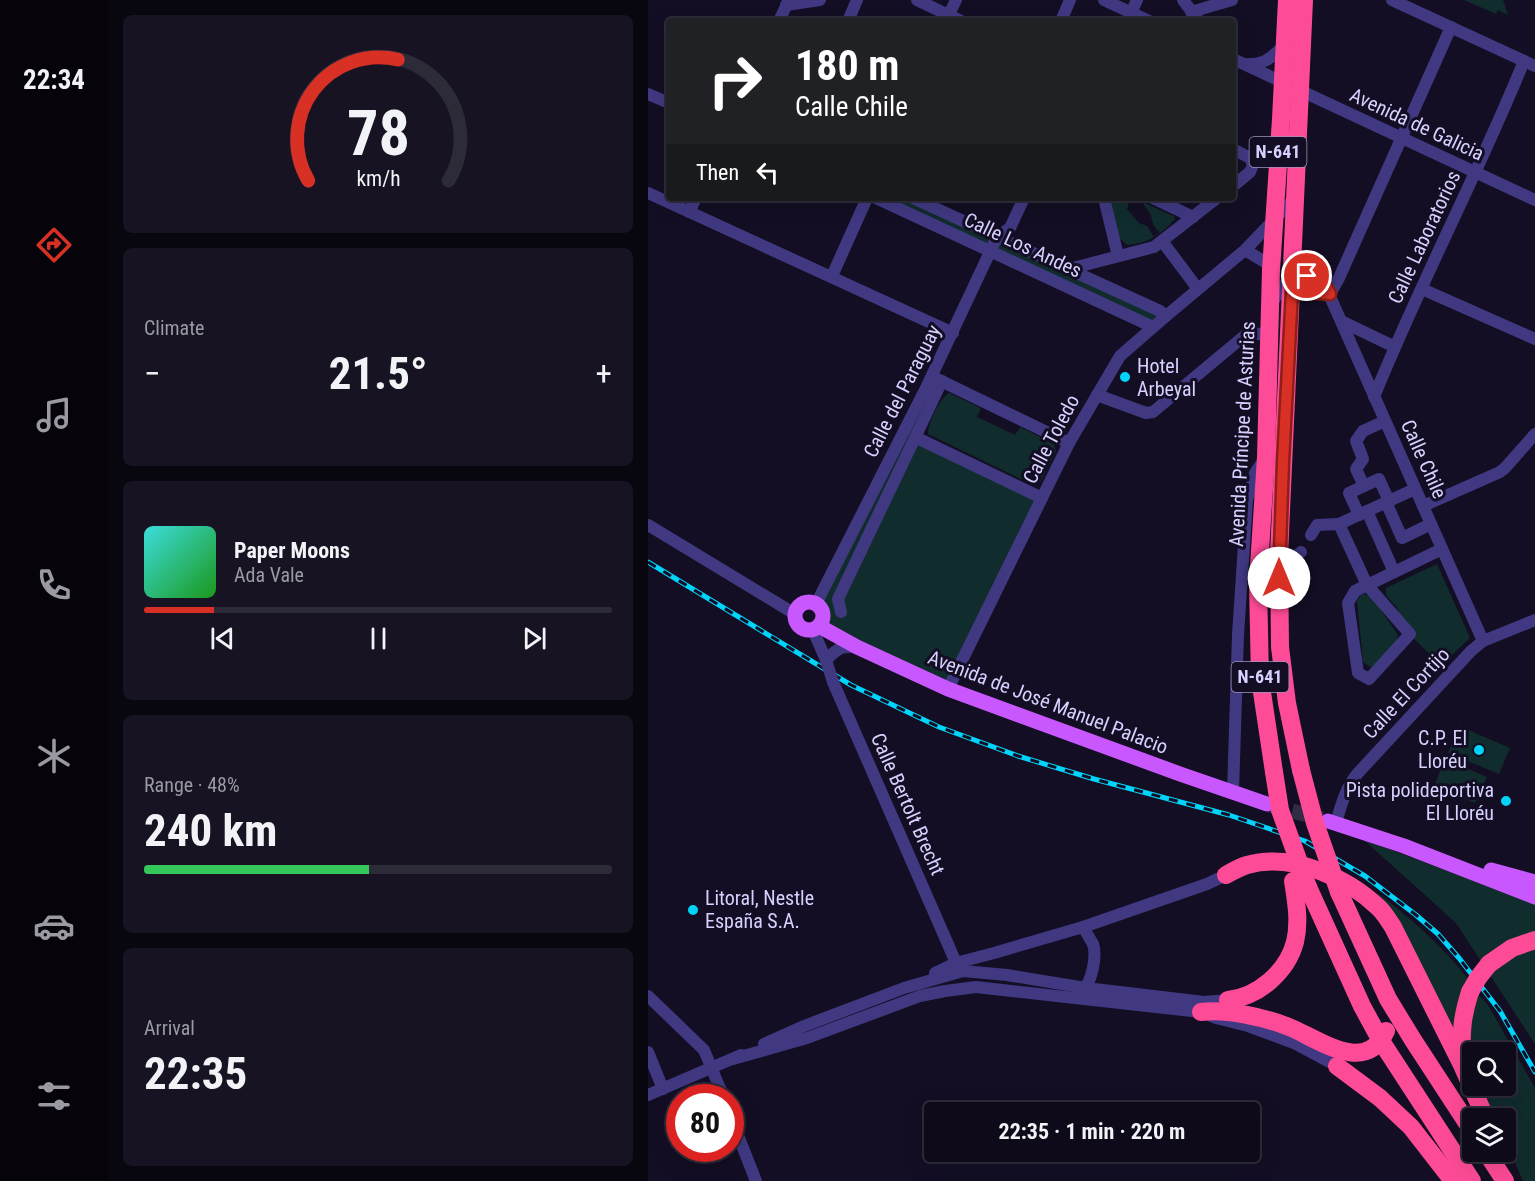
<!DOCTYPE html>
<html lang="en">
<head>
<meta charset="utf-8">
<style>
  body { margin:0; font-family:"Roboto Condensed",sans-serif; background:#171323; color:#f1f3f6; height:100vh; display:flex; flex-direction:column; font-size:22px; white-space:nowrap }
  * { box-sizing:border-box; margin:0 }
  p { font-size:20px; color:#9b9aa2 }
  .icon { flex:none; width:33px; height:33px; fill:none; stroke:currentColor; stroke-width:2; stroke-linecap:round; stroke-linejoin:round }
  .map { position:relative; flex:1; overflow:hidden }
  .side { display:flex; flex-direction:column; gap:15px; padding:15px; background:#08060e; width:540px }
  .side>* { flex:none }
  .guide { position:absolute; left:18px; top:18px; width:570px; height:183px; border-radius:6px; box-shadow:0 6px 24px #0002,0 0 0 2px #2e2b39; background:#202124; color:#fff; overflow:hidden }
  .controls { position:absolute; left:814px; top:1042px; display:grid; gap:12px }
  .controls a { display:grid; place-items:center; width:54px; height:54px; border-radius:6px; background:#0e0a1a; box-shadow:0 6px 24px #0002,0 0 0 2px #2e2b39; font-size:30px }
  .speed { position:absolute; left:18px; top:1084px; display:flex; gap:12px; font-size:30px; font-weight:700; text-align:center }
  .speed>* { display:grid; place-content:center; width:78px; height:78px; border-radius:50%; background:#0e0a1a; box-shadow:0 6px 24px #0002,0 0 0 2px #2e2b39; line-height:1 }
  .speed .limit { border:9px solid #d22; background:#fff; color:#111 }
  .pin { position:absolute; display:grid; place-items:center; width:51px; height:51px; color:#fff; margin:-26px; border:3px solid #fff; border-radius:50%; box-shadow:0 2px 6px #0007 }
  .me { position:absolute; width:66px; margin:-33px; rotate:0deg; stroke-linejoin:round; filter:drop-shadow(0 0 4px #0008) }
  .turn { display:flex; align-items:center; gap:21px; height:126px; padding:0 30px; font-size:27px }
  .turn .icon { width:78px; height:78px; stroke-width:2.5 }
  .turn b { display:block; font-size:42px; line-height:51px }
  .then { display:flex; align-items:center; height:57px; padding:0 30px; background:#0003; gap:12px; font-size:22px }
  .big { font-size:45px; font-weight:700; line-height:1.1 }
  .side .card { flex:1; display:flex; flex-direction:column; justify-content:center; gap:9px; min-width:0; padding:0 21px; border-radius:9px; background:#171323 }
  .side .dial { align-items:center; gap:0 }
  .dial svg { height:156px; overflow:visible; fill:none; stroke:#2e2b39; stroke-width:7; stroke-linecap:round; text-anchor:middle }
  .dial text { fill:#f1f3f6; stroke:none }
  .song { display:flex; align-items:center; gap:18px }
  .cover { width:72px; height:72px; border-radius:9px; background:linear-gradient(135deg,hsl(180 70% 55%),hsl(120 70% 35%)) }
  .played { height:6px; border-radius:3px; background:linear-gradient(90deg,#d93025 15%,#2e2b39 15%) }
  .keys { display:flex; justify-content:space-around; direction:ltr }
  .heat { display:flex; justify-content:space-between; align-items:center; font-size:33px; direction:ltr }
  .charge { height:9px; border-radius:4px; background:linear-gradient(90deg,#34c759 48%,#2e2b39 0) }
  .trip { position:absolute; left:276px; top:1102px; width:336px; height:60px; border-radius:6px; background:#0e0a1a; box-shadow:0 6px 24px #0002,0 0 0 2px #2e2b39; font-weight:700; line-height:60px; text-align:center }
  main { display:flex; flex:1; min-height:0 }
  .menu { display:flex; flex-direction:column; width:108px; justify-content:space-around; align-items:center; background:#06040a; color:#9b9aa2 }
  .menu .icon { width:42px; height:42px }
  .menu .selected { color:#d93025 }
  .menu b { font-size:27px; color:#f1f3f6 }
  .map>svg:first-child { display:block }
  .green { fill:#112c2d }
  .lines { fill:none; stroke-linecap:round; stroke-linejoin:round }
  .major-tunnel { stroke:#312b44; stroke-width:15; stroke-dasharray:15 8; stroke-linecap:butt }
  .minor { stroke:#403982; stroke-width:12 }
  .major { stroke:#c957fe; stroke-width:15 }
  .highway { stroke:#fe4b97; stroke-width:18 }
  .rail-casing { stroke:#01d3fa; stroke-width:5 }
  .rail { stroke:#130e23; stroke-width:3; stroke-dasharray:9; stroke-linecap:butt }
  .minor-bridge { stroke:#403982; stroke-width:12 }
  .highway-bridge { stroke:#fe4b97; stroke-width:18 }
  .route-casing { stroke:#8d1f18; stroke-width:15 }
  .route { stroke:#d93025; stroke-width:10 }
  .poi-dot { fill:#01d3fa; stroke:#130e23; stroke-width:2 }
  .labels { text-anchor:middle; stroke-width:6; stroke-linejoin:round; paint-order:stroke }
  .shield { fill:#130e23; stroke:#9d96bd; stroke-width:1.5 }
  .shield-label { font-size:18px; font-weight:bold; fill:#d8d0ff }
  .street-label { font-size:20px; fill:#d8d0ff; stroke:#130e23 }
  .poi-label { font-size:20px; fill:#d8d0ff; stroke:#130e23; text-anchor:start }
</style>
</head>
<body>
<main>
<nav class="menu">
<b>22:34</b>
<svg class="icon selected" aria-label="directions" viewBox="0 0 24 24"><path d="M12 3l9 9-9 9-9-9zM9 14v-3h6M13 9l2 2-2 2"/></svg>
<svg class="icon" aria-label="music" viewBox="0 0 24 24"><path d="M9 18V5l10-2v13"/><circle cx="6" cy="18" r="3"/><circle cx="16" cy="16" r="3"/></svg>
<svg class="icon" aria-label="phone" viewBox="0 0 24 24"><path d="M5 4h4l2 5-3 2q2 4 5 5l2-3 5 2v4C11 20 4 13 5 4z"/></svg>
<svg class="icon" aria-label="climate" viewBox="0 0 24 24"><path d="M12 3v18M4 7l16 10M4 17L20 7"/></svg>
<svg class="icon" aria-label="car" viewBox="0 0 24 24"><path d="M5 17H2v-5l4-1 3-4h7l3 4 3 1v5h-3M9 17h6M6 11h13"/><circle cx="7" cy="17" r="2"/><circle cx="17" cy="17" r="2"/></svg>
<svg class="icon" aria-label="filters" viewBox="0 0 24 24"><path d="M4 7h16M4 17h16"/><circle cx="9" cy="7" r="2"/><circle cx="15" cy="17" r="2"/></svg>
</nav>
<section class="side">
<div class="card dial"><svg viewBox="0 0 100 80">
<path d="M14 69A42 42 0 1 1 86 69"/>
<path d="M14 69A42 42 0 0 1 60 7" stroke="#d93025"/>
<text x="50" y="56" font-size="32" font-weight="700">78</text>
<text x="50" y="72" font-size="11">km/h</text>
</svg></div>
<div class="card"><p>Climate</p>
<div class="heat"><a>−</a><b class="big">21.5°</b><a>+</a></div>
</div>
<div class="card">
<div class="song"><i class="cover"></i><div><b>Paper Moons</b><p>Ada Vale</p></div></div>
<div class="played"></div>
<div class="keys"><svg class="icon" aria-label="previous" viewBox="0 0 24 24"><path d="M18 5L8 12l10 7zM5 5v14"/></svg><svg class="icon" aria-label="pause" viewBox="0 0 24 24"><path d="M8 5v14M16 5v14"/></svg><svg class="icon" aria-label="next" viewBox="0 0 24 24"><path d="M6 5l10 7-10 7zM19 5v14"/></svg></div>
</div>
<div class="card"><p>Range · 48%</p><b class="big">240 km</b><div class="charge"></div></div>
<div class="card"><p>Arrival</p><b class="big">22:35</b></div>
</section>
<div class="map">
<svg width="887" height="1181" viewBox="0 0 887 1181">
  <rect width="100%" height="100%" fill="#130e23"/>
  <!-- green -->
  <g class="green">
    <polygon points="816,0 855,0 860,15 850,10 848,14"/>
    <polygon points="228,198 265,198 512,311 505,327"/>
    <path d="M462,198H482L479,209L491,223L499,226L506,237L512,232C503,225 506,223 502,214C500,209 496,207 494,201C504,206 515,212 526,216L527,219C514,234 499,244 479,245L471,238Z"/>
    <polygon points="283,377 268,437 394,498 300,689 175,620 173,609 168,604"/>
    <path d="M301,393L333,408L329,417L367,435L372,427L406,444L408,451L392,483L385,485L280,434C280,423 292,398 301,393Z"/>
    <polygon points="789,564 822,638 793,665 763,636 748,613 750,609 738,595 738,588"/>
    <polygon points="715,594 723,596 750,635 749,640 724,668 715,662 709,601 711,597"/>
    <polygon points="811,726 862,748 851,774 800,753"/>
    <polygon points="797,759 839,777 827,803 786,786"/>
    <polygon points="716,840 887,903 887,1044 808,923"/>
    <path d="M728,892C763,918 794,946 821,980L805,1030L750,918Z"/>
    <path d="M831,995L840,1005L887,1088V1181H875L858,1142V1119H848L834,1086H858V1053H825V1066C815,1043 823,1022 828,998Z"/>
  </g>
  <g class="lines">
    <!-- major-tunnel -->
    <polyline class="major-tunnel" points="622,805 674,819"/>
    <!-- minor -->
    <g class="minor">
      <polyline points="269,0 313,21"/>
      <polyline points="456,0 501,21"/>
      <polyline points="535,0 551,21"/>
      <polyline points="744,0 887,66"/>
      <polyline points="138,5 172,0"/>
      <polyline points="543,12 584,0"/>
      <polyline points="483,13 489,0"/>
      <polyline points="131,21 141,0"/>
      <polyline points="200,21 209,0"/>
      <polyline points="298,21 308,0"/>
      <polyline points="413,21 422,0"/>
      <polyline points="585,59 887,200"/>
      <path d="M600,64C619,64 623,57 637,45"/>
      <polyline points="0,94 21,103"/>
      <polyline points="585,149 602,158 605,165 602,172 585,186"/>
      <polyline points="0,193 305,333"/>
      <polyline points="228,198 505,327"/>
      <polyline points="265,198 512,311 518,316"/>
      <polyline points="456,198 470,256"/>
      <polyline points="505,198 545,217"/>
      <polyline points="41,212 48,198"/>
      <polyline points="514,241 550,289"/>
      <polyline points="597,250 617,262 623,270"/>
      <polyline points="421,269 506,247 569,198"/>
      <polyline points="184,276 219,198"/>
      <polyline points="774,289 887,339"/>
      <polyline points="644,291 682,294"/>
      <polyline points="682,294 691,278 803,27"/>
      <polyline points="624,303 632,290 644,277 659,276 676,283 835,641"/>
      <polyline points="693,321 747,347"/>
      <polyline points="287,378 421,443"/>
      <polyline points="449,395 498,413 505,412 601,332 621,336"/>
      <path d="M726,397C772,283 830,174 876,61"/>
      <polyline points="267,437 394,498"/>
      <polyline points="716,486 708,469 715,459 708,441 715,431 737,421"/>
      <polyline points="738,502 754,538 783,524"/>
      <polyline points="775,506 852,472 857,468 887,434"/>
      <polyline points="719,511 746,572"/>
      <polyline points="711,515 701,493 731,479 741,501"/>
      <polyline points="691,524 767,489"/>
      <polyline points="0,525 147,614"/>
      <polyline points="663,535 669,525 691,524 719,585 762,634 721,679 710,673 700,603 707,591 794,549"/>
      <polyline points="631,555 648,556 653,552"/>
      <polyline points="168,604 278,388 349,237 362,228 376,198"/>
      <polyline points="193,612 190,599 294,381"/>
      <path d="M165,630L178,660C189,649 192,646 208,647"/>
      <polyline points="185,682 299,942 308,963 312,968"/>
      <polyline points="300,689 421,443 472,356 518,316 597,250 646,199"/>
      <polyline points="585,792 590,635 599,500 607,473 617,458"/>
      <path d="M688,823C693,805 698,787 710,773L823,651L835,641L887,620"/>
      <polyline points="287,973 308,963 346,953 435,927 559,884 578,875"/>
      <path d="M434,990C444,983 449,956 445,944C442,939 438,932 435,927"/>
      <polyline points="0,996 56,1050 76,1098"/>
      <polyline points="116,1044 156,1026 256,988 315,971 359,975 438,988 556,1002 580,1000"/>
      <polyline points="0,1052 15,1089"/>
      <polyline points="85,1059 159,1038 272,996 297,991 328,987 553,1012 568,1018 600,1026 646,1043 689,1066"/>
      <polyline points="0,1095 93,1055"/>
      <polyline points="82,1115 108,1181"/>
    </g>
    <!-- major -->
    <g class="major">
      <circle cx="161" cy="616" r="14"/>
      <polyline points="171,626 209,647 300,689 532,774 619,804"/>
      <polyline points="680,821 756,846 887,897"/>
      <polyline points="843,870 887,882"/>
    </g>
    <!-- highway -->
    <g class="highway">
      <polyline points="653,770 639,703 632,647 631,555 656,0"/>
      <polyline points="626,772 612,679 610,582 618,457 623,270 633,119 639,0"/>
      <path d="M578,875C585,871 592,867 599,865C644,852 700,878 731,908C737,914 741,921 745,927L814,1065L838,1119"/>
      <polyline points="660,887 714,1006 733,1041 824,1181"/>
      <polyline points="691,892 740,999 765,1040 825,1132"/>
      <polyline points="841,964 864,948 887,940"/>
      <path d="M580,1000C610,997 639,972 647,942C652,921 648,901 645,881"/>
      <path d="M553,1012C579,1009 616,1017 641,1027C671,1039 717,1076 738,1031"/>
      <path d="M814,1057C813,1031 814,1017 822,992"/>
      <polyline points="689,1066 732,1098 763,1127 805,1181"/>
      <polyline points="838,1152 857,1181"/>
    </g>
    <defs>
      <polyline id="rail" points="0,562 203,685 291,727 370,756 446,779 581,815 657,841 717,876 768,915 790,934 811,958 852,1011 887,1072"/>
    </defs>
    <!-- rail casing -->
    <use href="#rail" class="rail-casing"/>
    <!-- rail -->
    <use href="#rail" class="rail"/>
    <!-- minor-bridge -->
    <polyline class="minor-bridge" points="178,660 185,682"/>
    <!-- highway-bridge -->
    <g class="highway-bridge">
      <polyline points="653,770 667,823 691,892"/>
      <polyline points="626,772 632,810 660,887"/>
      <polyline points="822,992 830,978 841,964"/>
    </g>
  </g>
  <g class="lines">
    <defs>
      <polyline id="route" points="631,578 635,462 644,291 682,294 676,283 659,276"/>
    </defs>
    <!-- route casing -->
    <use href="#route" class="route-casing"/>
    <!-- route -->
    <use href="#route" class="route"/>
  </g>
  <!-- markers -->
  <g class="poi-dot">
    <circle cx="477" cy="377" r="6"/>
    <circle cx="831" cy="750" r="6"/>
    <circle cx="858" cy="801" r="6"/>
    <circle cx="45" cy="910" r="6"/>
  </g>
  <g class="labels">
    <!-- shield labels -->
    <g class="shield">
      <rect x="601.5" y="137" width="57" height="30" rx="4.5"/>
      <rect x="583.5" y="662" width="57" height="30" rx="4.5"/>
    </g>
    <g class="shield-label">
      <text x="630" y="158">N-641</text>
      <text x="612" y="683">N-641</text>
    </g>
    <!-- street labels -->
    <g class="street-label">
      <text transform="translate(769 124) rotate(25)" y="7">Avenida de Galicia</text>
      <text transform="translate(776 237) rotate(-65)" y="7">Calle Laboratorios</text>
      <text transform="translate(375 245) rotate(25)" y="7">Calle Los Andes</text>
      <text transform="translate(254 391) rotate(-63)" y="7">Calle del Paraguay</text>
      <text transform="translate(594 434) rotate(-87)" y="7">Avenida Príncipe de Asturias</text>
      <text transform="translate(403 439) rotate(-62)" y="7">Calle Toledo</text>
      <text transform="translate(776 459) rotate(66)" y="7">Calle Chile</text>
      <text transform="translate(758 693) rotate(-47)" y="7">Calle El Cortijo</text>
      <text transform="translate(400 702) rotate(21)" y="7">Avenida de José Manuel Palacio</text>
      <text transform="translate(260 804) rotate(66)" y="7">Calle Bertolt Brecht</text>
    </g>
    <!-- poi labels -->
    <g class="poi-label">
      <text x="489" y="373">Hotel<tspan x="489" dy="23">Arbeyal</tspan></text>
      <text x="819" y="745" text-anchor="end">C.P. El<tspan x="819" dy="23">Lloréu</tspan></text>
      <text x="846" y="797" text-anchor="end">Pista polideportiva<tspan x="846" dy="23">El Lloréu</tspan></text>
      <text x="57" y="905">Litoral, Nestle<tspan x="57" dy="23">España S.A.</tspan></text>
    </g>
  </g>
</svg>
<div class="controls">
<a><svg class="icon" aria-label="search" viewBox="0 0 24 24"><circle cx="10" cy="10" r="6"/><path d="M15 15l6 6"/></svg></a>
<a><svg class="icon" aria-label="layers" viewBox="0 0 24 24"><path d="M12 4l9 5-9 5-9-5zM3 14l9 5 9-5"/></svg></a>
</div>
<div class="speed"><div class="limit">80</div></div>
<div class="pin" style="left:659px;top:276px;background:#d93025"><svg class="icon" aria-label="arrive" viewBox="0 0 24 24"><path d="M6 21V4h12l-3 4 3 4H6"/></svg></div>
<svg class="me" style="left:631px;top:578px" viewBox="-20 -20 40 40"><circle r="19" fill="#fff"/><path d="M0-13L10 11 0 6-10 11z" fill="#d93025"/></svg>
<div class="trip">22:35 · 1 min · 220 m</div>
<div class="guide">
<div class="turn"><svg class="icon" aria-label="right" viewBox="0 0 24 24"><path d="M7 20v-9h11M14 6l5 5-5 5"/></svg><div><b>180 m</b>Calle Chile</div></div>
<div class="then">Then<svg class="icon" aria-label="left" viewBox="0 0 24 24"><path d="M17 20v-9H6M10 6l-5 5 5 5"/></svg></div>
</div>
</div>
</main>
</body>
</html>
